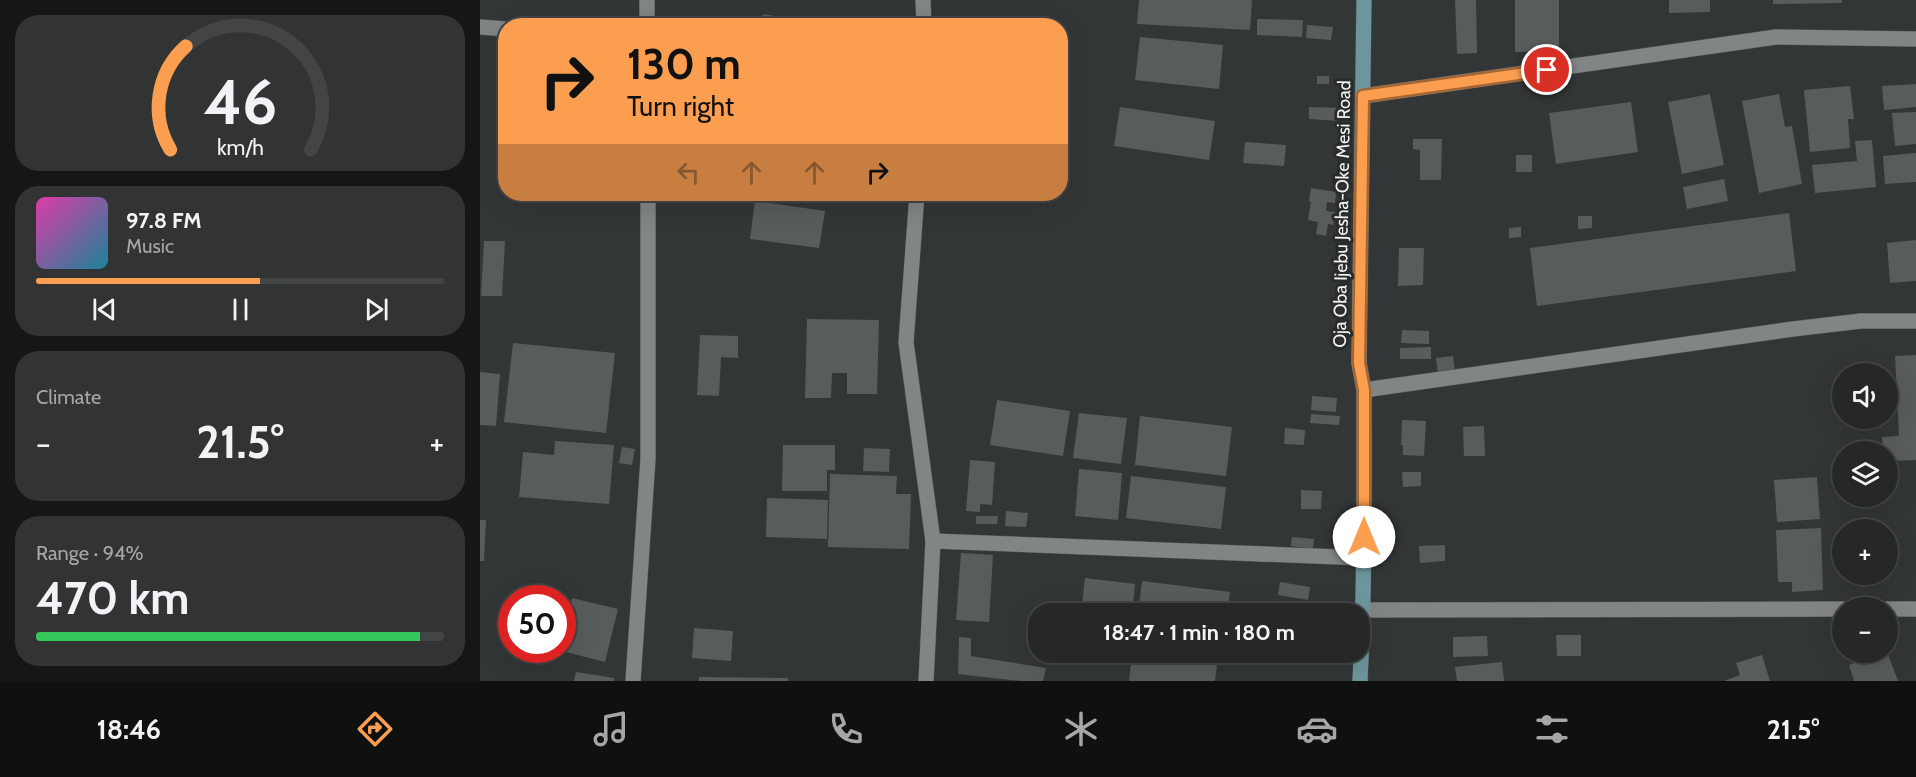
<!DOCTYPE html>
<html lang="en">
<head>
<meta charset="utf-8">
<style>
  body { margin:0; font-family:Cabin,sans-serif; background:#323434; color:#f1f3f6; height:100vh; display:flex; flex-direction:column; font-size:22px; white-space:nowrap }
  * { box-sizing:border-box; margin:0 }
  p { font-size:20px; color:#a4a6a8 }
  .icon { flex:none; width:33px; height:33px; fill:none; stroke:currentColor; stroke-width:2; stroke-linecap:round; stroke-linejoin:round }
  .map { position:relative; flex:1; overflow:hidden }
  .sheet { display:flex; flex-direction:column; gap:15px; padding:15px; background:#151616; width:480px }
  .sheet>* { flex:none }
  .hud { position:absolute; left:18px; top:18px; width:570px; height:183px; border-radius:24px; box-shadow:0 6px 24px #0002,0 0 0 2px #424445; background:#fb9e50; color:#111; overflow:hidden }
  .controls { position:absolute; left:1352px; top:363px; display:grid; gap:12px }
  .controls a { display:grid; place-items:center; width:66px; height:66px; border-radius:50%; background:#262828; box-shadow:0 6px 24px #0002,0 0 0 2px #424445; font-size:30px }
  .speed { position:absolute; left:18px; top:585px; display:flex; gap:12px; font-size:30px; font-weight:700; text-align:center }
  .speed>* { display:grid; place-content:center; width:78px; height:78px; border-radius:50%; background:#262828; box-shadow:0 6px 24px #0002,0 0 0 2px #424445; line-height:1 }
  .speed .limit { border:9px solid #d22; background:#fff; color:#111 }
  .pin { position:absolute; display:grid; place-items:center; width:51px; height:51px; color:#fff; margin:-26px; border:3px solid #fff; border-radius:50%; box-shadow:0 2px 6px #0007 }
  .me { position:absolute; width:66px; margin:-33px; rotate:0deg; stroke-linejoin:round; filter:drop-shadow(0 0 4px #0008) }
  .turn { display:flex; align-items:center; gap:21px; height:126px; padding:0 30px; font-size:27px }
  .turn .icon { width:78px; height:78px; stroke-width:2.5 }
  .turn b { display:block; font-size:42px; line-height:51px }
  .lanes { display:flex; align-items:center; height:57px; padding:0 30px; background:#0003; justify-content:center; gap:30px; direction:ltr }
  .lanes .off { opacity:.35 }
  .big { font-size:45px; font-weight:700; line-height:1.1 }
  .sheet .card { flex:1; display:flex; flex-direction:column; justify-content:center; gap:9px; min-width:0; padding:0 21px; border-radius:24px; background:#323434 }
  .sheet .dial { align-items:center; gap:0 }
  .dial svg { height:156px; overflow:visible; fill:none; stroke:#424445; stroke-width:7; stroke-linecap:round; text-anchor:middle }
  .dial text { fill:#f1f3f6; stroke:none }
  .song { display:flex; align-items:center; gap:18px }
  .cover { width:72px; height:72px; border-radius:9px; background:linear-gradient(135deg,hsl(320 70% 55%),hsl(190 70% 35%)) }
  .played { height:6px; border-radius:3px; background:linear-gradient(90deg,#fb9e50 55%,#424445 55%) }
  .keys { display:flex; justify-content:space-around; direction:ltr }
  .heat { display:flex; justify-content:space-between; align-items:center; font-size:33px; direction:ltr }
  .charge { height:9px; border-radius:4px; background:linear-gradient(90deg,#34c759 94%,#424445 0) }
  .trip { position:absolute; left:548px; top:603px; width:342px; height:60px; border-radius:24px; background:#262828; box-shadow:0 6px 24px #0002,0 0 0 2px #424445; font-weight:700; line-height:60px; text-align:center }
  .tab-bar { display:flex; height:96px; justify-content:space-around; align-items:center; background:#0f1010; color:#a4a6a8 }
  .tab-bar .icon { width:42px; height:42px }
  .tab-bar .current { color:#fb9e50 }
  .tab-bar b { font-size:27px; color:#f1f3f6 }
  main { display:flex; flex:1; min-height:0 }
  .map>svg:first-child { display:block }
  .building { fill:#585c5c }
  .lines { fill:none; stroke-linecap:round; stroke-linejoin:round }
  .street-casing { stroke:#525556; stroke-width:16 }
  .secondary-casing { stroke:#525556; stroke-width:16 }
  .street { stroke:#818586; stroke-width:15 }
  .secondary { stroke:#6c969c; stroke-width:15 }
  .route-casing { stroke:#a36734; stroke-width:15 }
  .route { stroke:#fb9e50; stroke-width:10 }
  .labels { text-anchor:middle; stroke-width:6; stroke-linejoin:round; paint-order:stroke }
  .street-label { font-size:18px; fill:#f1f3f4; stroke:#292c2c }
</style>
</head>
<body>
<main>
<section class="sheet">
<div class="card dial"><svg viewBox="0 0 100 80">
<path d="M14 69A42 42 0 1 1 86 69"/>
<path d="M14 69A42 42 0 0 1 22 16" stroke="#fb9e50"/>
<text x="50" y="56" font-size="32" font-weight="700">46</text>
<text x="50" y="72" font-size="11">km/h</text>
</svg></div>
<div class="card">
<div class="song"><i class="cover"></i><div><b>97.8 FM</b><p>Music</p></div></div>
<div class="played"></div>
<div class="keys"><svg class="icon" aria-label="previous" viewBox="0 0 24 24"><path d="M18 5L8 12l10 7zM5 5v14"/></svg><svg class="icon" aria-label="pause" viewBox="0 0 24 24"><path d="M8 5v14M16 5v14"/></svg><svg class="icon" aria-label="next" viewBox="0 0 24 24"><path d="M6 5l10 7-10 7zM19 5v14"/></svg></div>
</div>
<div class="card"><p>Climate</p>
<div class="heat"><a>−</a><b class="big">21.5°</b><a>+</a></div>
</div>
<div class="card"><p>Range · 94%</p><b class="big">470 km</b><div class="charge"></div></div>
</section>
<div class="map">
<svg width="1436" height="681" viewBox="0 0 1436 681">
  <rect width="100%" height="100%" fill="#323636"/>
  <!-- building -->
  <g class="building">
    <polygon points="659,0 772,0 770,30 657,24"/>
    <polygon points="975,0 996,0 997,53 977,54"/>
    <polygon points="1035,0 1079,0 1079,51 1035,52"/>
    <polygon points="1189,0 1230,0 1230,12 1189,13"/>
    <polygon points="1293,0 1362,0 1362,3 1293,4"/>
    <polygon points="283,14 317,20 316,26 281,26"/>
    <polygon points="777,19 823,20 822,37 777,35"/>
    <polygon points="827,25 853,27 851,40 826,38"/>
    <polygon points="660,37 743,45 739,89 655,80"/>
    <rect x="837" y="76" width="12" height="8"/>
    <polygon points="1436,84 1436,107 1404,110 1402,86"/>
    <polygon points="1370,86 1374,119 1368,119 1370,148 1330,152 1324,90"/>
    <polygon points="1230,94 1244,165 1202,174 1188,102"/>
    <polygon points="1299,94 1305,127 1312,126 1322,184 1279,193 1262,101"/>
    <polygon points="1151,102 1158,152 1076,164 1069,113"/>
    <polygon points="640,107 735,121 729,160 634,146"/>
    <polygon points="829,107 860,108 859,121 829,119"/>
    <polygon points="1436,112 1436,144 1415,146 1412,113"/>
    <polygon points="933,139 962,139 961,180 940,180 940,150 933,149"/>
    <polygon points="1392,140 1396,187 1335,193 1332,165 1377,161 1375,141"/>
    <polygon points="765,142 806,145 804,166 763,163"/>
    <polygon points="1436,153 1436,182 1405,184 1403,156"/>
    <rect x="1036" y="155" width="16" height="17"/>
    <polygon points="1244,179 1248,201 1207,209 1203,187"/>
    <polygon points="831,188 856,192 855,203 847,202 846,211 855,212 853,225 848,224 846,236 836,234 838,222 828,220 831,202 829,201"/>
    <polygon points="275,201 345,211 339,248 270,239"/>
    <polygon points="1309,213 1316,271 1057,306 1050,248"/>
    <polygon points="1098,216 1112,216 1112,228 1098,229"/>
    <polygon points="1041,227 1041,237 1029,238 1029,228"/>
    <polygon points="1436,240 1436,281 1410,283 1407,243"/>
    <polygon points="4,241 25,241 22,296 1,296"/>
    <polygon points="919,248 944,248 943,285 918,286"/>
    <polygon points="327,319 399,320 397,394 367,394 367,373 352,373 351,398 325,398"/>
    <polygon points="922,330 949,331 949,344 921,343"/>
    <polygon points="220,335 258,336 258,358 241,357 239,396 217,395"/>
    <polygon points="33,343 135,353 126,433 24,422"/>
    <polygon points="951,347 951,359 920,359 920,348"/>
    <polygon points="1436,355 1436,460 1407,461 1407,452 1403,452 1402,437 1419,436 1415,356"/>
    <polygon points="973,356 975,372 958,374 956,358"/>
    <polygon points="0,372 20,374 16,426 0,425"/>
    <polygon points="832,396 857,398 856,412 831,410"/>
    <polygon points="517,400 590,411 583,456 510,445"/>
    <polygon points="599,413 647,418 641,464 593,458"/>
    <polygon points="831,414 860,416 859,425 830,423"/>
    <polygon points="660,416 752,427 746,476 655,465"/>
    <polygon points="922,420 946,421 944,456 923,455 923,445 921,445"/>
    <polygon points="1004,426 1005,456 984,456 983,427"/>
    <polygon points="805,428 825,430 824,445 804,444"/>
    <polygon points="75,441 134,445 129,504 39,497 43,452 74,455"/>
    <polygon points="303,445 355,445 355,470 347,470 347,491 302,491"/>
    <polygon points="142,447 155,449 152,465 139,463"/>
    <polygon points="384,448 410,449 409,472 383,471"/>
    <polygon points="490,460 515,462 512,505 500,504 500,512 486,511"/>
    <polygon points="599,469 642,473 638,520 595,516"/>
    <polygon points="922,472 941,472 941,486 923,487"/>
    <polygon points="350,474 417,476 416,494 431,494 429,549 348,547"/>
    <polygon points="651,476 746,487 741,529 646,518"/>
    <polygon points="1337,477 1340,519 1297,522 1294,480"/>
    <polygon points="821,490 842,491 841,509 821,509"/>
    <polygon points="287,498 348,500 347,539 286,537"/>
    <polygon points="526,511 548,513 546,527 525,526"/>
    <polygon points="496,516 518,516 517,524 496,524"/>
    <polygon points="0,520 6,520 4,561 0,561"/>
    <polygon points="1341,528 1343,590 1312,592 1312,582 1298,582 1296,530"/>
    <polygon points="812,537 834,539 833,549 811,546"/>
    <polygon points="965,545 965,561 940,563 939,546"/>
    <polygon points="481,553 513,555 509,622 476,620"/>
    <polygon points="605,578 655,584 652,614 601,614"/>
    <polygon points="662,581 750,592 747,614 658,614"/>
    <polygon points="800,582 830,587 828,600 798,595"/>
    <polygon points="92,598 138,609 125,662 78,650 82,650 82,639"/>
    <polygon points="214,628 253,631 251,661 212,658"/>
    <polygon points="1076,635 1101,635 1101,656 1077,656"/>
    <polygon points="1007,636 1008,656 973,657 973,637"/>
    <polygon points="479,637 491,638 491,656 566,668 563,681 541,681 478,674"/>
    <polygon points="821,652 845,652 843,662 820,659"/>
    <polygon points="1404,652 1407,652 1418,681 1374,681 1369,665"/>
    <polygon points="652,655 737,665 735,681 649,681"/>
    <polygon points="1282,655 1290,681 1244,681 1260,675 1256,663"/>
    <polygon points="1022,662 1024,681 977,681 975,667"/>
    <polygon points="96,672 134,678 134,681 94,681"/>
    <polygon points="219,677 308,678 308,681 219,681"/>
  </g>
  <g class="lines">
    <defs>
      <g id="street">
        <polyline points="167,0 167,26"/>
        <polyline points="443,0 444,26"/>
        <polyline points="0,27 26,29"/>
        <polyline points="883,96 1296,37 1436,39"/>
        <polyline points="437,194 426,342 453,541 446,681"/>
        <polyline points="884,390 1313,329 1381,321 1436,321"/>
        <polyline points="453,541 884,558"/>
        <polyline points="1407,609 1436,609"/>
        <polyline points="884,610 1362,609"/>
        <polyline points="153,681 168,459 168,194"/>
      </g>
      <path id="secondary" d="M880,681C885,584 884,487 884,390L879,363L884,0"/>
    </defs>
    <!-- street casing -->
    <use href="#street" class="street-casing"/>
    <!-- secondary casing -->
    <use href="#secondary" class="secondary-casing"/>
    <!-- street -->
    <use href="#street" class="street"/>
    <!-- secondary -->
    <use href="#secondary" class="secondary"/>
  </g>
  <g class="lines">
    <defs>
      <polyline id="route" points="884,537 884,390 879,363 883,96 1067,70"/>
    </defs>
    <!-- route casing -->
    <use href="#route" class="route-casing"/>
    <!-- route -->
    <use href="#route" class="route"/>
  </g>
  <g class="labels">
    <!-- street labels -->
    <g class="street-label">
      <text transform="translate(862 214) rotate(-89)" y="6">Oja Oba Ijebu Jesha-Oke Mesi Road</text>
    </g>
  </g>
</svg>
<div class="controls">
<a><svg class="icon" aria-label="sound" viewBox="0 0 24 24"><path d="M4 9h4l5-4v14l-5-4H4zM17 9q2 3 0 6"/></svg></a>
<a><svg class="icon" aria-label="layers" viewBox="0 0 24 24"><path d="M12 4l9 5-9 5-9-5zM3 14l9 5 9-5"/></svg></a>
<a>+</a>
<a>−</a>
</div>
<div class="speed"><div class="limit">50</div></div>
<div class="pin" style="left:1067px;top:70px;background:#d93025"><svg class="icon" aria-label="arrive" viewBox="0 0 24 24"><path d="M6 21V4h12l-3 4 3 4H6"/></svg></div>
<svg class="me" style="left:884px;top:537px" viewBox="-20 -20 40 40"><circle r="19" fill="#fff"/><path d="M0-13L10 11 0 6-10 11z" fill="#fb9e50"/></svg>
<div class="trip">18:47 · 1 min · 180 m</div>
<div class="hud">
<div class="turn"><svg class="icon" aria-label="right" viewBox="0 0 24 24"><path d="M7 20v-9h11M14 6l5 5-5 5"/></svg><div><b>130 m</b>Turn right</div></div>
<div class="lanes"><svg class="icon off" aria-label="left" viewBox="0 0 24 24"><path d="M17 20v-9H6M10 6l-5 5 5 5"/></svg><svg class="icon off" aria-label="ahead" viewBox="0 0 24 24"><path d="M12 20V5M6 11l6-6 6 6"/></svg><svg class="icon off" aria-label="ahead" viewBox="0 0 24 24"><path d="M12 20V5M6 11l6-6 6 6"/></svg><svg class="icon" aria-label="right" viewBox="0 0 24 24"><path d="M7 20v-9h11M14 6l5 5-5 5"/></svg></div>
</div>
</div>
</main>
<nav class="tab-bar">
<b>18:46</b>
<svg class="icon current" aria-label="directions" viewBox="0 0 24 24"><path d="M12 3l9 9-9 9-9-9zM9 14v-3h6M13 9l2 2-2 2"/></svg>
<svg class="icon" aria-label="music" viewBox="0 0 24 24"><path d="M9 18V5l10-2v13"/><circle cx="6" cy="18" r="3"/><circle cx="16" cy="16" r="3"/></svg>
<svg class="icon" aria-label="phone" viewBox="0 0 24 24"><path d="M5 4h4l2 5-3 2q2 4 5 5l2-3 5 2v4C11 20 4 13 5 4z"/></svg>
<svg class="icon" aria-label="climate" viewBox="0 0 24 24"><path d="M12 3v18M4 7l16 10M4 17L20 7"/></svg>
<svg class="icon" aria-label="car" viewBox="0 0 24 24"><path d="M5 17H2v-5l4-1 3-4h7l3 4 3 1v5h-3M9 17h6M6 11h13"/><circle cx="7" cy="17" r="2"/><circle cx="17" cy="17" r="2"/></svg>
<svg class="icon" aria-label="filters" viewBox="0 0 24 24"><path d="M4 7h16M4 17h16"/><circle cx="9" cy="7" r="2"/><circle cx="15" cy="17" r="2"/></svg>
<b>21.5°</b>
</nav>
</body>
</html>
